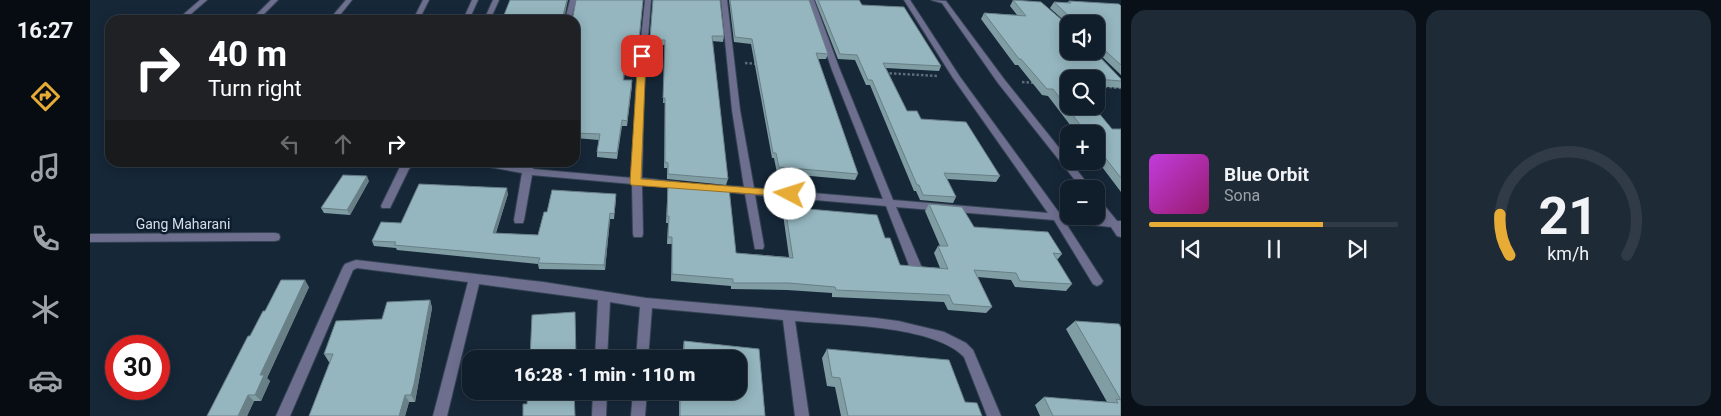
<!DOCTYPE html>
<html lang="en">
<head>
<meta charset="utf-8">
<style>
  body { margin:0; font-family:Roboto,sans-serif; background:#1e2a36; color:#f1f3f6; height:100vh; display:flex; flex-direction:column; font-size:19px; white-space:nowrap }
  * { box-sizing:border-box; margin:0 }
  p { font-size:16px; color:#9ca2a8 }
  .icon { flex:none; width:28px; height:28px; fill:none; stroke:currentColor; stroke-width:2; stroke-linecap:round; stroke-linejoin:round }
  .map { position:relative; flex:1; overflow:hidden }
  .sheet { display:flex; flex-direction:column; gap:10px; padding:10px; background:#091017; width:600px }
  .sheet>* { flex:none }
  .hud { position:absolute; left:15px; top:15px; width:475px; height:152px; border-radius:15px; box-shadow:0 2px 12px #0003,0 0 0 1px #303b47; background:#202124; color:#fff; overflow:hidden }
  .fabs { position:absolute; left:970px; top:15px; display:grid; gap:10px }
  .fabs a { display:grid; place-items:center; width:45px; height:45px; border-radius:10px; background:#101d2a; box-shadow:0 2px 12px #0003,0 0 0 1px #303b47; font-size:25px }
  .speed { position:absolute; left:15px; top:335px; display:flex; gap:10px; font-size:25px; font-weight:700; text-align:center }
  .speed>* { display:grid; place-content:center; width:65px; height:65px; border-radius:50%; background:#101d2a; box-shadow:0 2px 12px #0003,0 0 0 1px #303b47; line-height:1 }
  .speed .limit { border:8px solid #d22; background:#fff; color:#111 }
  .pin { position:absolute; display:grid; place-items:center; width:42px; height:42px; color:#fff; margin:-21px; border-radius:10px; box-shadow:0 2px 8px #0006 }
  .me { position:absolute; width:55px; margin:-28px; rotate:275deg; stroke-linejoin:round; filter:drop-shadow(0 0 4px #0008) }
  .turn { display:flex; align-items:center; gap:18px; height:105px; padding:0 20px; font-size:22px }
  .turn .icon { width:65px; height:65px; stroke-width:2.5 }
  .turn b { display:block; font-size:35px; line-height:42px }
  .lanes { display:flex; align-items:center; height:48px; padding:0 20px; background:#0003; justify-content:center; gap:25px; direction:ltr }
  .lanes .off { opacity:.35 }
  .sheet .card { flex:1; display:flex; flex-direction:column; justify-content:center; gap:8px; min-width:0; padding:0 18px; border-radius:15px; background:#1e2a36 }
  .sheet .dial { align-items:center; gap:0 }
  .dial svg { height:130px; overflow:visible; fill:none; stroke:#303b47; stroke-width:7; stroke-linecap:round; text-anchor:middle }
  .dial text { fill:#f1f3f6; stroke:none }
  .song { display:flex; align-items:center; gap:15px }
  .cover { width:60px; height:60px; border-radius:8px; background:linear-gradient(135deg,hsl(290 70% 55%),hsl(320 70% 35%)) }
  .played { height:5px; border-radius:2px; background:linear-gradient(90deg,#e7ac36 70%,#303b47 70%) }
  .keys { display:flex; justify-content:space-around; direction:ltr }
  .sheet .tiles { flex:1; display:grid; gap:10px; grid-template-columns:repeat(2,1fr) }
  .trip { position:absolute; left:372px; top:350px; width:285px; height:50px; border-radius:15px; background:#101d2a; box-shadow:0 2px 12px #0003,0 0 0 1px #303b47; font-weight:800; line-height:50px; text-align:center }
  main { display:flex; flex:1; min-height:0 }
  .dock { display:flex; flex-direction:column; width:90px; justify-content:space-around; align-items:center; background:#060c11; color:#9ca2a8 }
  .dock .icon { width:35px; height:35px }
  .dock .on { color:#e7ac36 }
  .dock b { font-size:22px; color:#f1f3f6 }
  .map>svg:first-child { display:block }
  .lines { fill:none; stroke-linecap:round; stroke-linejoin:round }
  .street-casing { stroke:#344454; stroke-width:2 }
  .path { stroke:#5d6b7a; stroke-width:2.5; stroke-dasharray:2.5 2; stroke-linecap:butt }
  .street { fill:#6e6f8f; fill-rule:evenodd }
  .wall { fill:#809da4 }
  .shaded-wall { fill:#687f86 }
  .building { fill:#95b6bf; stroke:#687f86 }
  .route { fill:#e7ac36; stroke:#967023 }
  .labels { text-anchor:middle; stroke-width:5; stroke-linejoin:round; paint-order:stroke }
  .street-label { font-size:14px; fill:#d3dee9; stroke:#0d1d2d }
</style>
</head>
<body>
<main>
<nav class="dock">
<b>16:27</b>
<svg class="icon on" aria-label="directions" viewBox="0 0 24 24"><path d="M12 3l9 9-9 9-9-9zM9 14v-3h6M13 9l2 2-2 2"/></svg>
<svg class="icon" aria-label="music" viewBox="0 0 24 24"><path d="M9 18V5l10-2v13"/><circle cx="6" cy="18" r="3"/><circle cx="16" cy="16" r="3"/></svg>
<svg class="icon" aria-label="phone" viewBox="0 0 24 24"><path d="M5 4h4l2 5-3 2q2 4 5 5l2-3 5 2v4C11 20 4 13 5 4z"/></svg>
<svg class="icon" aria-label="climate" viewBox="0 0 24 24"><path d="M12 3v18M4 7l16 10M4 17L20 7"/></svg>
<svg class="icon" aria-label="car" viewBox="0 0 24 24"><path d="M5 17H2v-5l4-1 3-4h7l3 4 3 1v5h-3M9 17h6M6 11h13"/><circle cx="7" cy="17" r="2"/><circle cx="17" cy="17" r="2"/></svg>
</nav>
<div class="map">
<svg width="1031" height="416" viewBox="0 0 1031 416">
  <rect width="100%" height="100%" fill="#162738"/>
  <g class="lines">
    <defs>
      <g id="street">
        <polygon points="110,0 117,0 94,20 87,20"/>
        <polygon points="181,0 188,0 168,20 161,20"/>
        <polygon points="256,0 262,0 246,20 239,20"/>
        <polygon points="333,0 339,0 329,20 323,20"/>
        <polygon points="382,0 388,0 379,20 373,20"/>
        <polygon points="403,0 409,0 400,20 394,20"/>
        <polygon points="480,0 486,0 481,20 475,20"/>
        <polygon points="555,0 561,0 554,88 552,178 589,182 594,185 589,188 552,185 553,234 552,237 544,237 543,234 542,184 442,175 434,220 433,223 425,223 424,220 432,173 388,165 384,162 407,162 433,167 434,162 444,162 443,169 542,178 546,88"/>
        <polygon points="631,0 637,0 650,110 664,188 793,199 742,70 718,0 724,0 750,70 803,200 958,213 863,78 814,0 820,0 870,77 970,214 979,215 979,216 1015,219 1006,208 1006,198 1009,199 1027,221 1031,221 1031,237 1027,236 1021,227 975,222 1011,278 1013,281 1011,284 1007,286 1003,284 964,220 806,207 832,268 830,271 826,272 822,271 820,268 796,206 665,195 674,246 673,249 665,249 655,194 626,191 621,188 626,185 654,187 642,110"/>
        <polygon points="841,0 856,1 914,79 1002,189 992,189 908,83 852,3"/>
        <polygon points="315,162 325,162 319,169 300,208 292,208 291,206 310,167"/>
        <polygon points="185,233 189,234 190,237 189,240 185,241 0,242 0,234"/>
        <path d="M266,260L453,282L556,298L785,318L808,321L854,332L876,343L883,350L911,416H897L874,357C844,325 748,325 705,321L719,416H705L693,320L562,308L558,359H546L550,307L520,302L517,359H505L508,300L389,284L357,416H343L378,282L267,268L263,270L200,416H186L253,267L255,264Z"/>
        <polygon points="503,391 517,391 516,416 502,416"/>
        <polygon points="543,391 557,391 555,416 541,416"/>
      </g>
    </defs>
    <!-- street casing -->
    <use href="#street" class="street-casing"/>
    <!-- path -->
    <g class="path">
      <polyline points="655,63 669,64"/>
      <polyline points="795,73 848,76"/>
      <polyline points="932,82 946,83"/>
      <polyline points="1006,86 1031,88"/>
    </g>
    <!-- street -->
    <use href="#street" class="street"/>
  </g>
  <!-- wall -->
  <g class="wall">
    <polygon points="553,0 549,44 538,44 534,80 542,80 542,86 537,126 532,126 527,159 507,157 507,152 509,140 485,138 485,20 475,16 483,16"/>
    <polygon points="563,0 634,36 633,42 622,41 638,179 636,185 577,179 577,168 574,168 575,103 573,103 575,45 559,45"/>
    <polygon points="639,0 719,0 738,54 736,59 728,59 768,174 765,180 687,173 684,158 682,158 661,44 644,42"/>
    <polygon points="725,0 769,0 772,5 851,66 849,71 796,68 817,111 831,119 910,176 906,182 857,179 866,197 863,203 830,200 826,191 824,191 780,85 776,85 765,60 748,59"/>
    <polygon points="923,0 1031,79 1031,88 1006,86 1006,79 979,79 1022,129 1031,129 1031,192 1006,159 1006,134 987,134 958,96 952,95 928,65 925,65 891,19 894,13 927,15 920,6"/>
    <polygon points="979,1 1031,6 1031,75 1006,51 1006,24 979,24 979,25 960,8 964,2 977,3"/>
    <polygon points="279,181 260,215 234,213 231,208"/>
    <polygon points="578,183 646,253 699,257 693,214 695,207 795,238 810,265 850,268 844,253 848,246 850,246 835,211 839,204 884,227 972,254 967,260 982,284 976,291 925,287 921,280 888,277 902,307 896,313 858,310 854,302 742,297 742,293 697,290 641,289 641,286 581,281 582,244 577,244 578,223 576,223"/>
    <polygon points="418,194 406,233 448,235 457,212 526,199 524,219 520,219 515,270 449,269 448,264 307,250 306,248 284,246 282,241 311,223"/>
    <polygon points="219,287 177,378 180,381 171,401 164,401 157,416 117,416 160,336 175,311"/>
    <polygon points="340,300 342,308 327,391 325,402 319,402 315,416 219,416 240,362 239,362 234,354 292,319"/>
    <polygon points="985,321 1031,328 1031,416 950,416 945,405 954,397 1017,402 976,329"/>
    <polygon points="594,341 669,349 675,416 589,416 589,391 649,391 649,359 593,359 593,348"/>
    <polygon points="737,349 875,402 892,416 751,416 745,387 737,386 732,358"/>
  </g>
  <!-- shaded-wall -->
  <g class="shaded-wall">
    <polygon points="477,0 478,0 474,20 473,16"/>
    <polygon points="277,176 279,181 260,215 257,210"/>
    <polygon points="417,188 418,194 404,238 403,233"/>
    <polygon points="520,213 520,219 515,270 514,265"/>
    <polygon points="215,280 219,287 177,378 180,381 171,401 165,395 170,375"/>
    <polygon points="340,300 342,308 327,391 325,402 321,395"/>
    <polygon points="158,395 164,401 157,416 148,416"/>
    <polygon points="315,395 319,402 315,416 309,416"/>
  </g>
  <!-- building -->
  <g class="building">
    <polygon points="420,0 477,0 473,16 483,16 486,0 553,0 549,39 538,39 533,80 542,80 537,121 532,120 527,153 507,152 510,134 485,133 485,20 412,20"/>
    <polygon points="563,0 630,0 634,36 622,36 638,179 578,174 578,163 575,162 575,98 573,98 575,40 560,40"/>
    <polygon points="640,0 719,0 738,54 726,53 768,174 689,167 686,153 683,153 662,39 645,37"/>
    <polygon points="728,0 769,0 772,5 814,7 851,66 793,63 817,111 827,111 831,119 876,122 910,176 854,173 866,197 833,195 829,185 827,185 782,80 778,80 767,55 750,54"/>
    <polygon points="923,0 951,2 979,26 979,51 1004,51 1031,79 1031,81 1006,79 979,78 980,79 979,79 979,106 1003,106 1022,129 1031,129 1031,178 1006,146 1006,134 997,134 963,89 957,89 931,59 929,59 894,13 936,16"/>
    <polygon points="979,1 1029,4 1031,6 1031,65 1008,44 1006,44 1006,24 984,24 984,21 964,2 981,3"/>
    <polygon points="253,175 277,176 257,210 231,208"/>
    <polygon points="578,183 639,188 646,253 703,258 695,207 787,215 795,238 800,238 810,265 858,269 848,246 858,246 839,204 872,207 884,227 958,232 972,254 963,253 982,284 930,281 926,273 884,270 902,307 863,304 859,295 746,290 745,287 699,283 643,283 643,279 582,274 582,237 578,237 579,216 577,216"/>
    <polygon points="329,184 417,188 403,233 448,235 454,212 457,212 462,190 526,194 524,214 520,213 514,265 448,263 450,258 304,245 306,242 282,241 291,222 311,223"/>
    <polygon points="191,280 215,280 170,375 174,375 165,395 158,395 148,416 117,416 158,336 160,336 173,311 175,311"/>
    <polygon points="340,300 324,384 321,395 315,395 309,416 219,416 243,354 234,354 246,321 292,319 297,302"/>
    <polygon points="485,312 486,359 440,359 442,315"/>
    <polygon points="985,321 1029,324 1031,328 1031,400"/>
    <polygon points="594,341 669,349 675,416 590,416 590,391 649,391 649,359 594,359"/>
    <polygon points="737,349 859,360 875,402 887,403 892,416 758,416 750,378 742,377"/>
    <polygon points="438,391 484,391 485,416 433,416 433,404 437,404"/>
    <polygon points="954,397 1028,403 1026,399 1031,400 1031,416 963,416"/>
  </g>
  <!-- route -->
  <polygon class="route" points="552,53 556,56 551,179 700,191 704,192 706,194 704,197 541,185 540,182 548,56"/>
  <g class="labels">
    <!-- street labels -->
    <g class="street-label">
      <text x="93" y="229">Gang Maharani</text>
    </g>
  </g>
</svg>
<div class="fabs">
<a><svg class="icon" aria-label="sound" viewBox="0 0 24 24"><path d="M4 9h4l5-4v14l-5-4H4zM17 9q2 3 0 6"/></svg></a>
<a><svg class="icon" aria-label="search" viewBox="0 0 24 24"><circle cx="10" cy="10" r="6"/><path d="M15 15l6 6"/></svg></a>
<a>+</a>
<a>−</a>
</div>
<div class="speed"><div class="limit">30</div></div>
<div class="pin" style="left:552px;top:56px;background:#d93025"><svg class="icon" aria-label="arrive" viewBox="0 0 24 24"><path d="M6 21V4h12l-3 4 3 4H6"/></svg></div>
<svg class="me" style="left:700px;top:194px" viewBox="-20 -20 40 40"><circle r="19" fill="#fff"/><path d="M0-13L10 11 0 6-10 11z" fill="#e7ac36"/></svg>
<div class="trip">16:28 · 1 min · 110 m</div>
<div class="hud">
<div class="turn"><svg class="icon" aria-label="right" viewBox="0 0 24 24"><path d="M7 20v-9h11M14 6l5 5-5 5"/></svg><div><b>40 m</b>Turn right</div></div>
<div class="lanes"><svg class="icon off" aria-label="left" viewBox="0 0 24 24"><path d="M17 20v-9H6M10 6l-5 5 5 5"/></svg><svg class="icon off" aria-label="ahead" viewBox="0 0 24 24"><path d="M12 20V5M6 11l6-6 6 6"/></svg><svg class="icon" aria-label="right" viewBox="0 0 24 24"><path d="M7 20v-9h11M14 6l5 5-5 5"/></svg></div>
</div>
</div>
<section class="sheet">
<div class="tiles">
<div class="card">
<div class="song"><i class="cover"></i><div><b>Blue Orbit</b><p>Sona</p></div></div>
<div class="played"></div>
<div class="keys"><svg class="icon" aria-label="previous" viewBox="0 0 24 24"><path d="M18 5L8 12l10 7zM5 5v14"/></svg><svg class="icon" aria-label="pause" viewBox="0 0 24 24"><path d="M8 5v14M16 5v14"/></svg><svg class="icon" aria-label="next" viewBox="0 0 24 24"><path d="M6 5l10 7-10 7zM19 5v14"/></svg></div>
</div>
<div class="card dial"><svg viewBox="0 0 100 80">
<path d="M14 69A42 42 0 1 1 86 69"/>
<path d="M14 69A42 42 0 0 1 8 44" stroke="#e7ac36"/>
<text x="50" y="56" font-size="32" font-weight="700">21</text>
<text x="50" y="72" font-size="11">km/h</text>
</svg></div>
</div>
</section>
</main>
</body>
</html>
